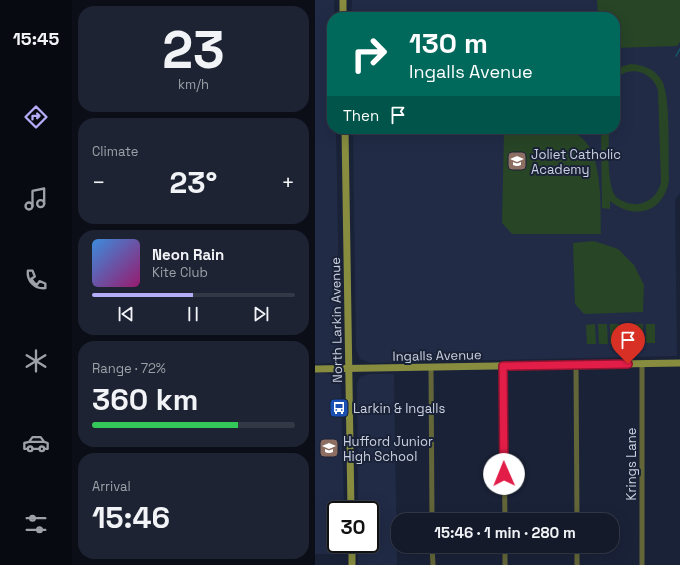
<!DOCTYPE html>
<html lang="en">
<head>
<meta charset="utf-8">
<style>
  body { margin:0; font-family:"Space Grotesk",sans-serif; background:#1d2332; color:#f1f3f6; height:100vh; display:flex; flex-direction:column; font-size:15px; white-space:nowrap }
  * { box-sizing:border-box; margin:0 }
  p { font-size:13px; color:#9da1a8 }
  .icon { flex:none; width:22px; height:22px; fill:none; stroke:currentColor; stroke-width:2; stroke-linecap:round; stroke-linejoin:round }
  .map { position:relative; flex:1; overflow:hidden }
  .panel { display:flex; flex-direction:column; gap:6px; padding:6px; background:#0b0e17; width:243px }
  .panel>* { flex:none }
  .top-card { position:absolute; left:12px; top:12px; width:293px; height:122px; border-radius:16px; box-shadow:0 4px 16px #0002,0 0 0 1px #333847; background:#00695c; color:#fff; overflow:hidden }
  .speed { position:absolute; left:12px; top:501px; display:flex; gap:8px; font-size:20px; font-weight:700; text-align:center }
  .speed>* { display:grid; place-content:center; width:52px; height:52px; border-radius:50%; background:#141a2a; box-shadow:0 4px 16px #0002,0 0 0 1px #333847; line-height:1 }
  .speed .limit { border:2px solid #111; border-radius:6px; background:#fff; color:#111 }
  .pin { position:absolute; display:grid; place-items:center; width:34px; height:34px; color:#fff; margin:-41px -17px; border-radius:50% 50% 50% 0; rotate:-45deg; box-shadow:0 0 4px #0007 }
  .pin .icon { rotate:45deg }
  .me { position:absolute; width:44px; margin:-22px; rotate:359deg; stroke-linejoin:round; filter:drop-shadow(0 0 3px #0008) }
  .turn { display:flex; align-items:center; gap:14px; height:84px; padding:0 16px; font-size:18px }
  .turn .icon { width:52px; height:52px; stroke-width:2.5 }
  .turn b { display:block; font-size:28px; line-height:34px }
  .then { display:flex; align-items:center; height:38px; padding:0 16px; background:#0003; gap:8px; font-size:15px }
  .big { font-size:30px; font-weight:700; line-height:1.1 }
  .panel .card { flex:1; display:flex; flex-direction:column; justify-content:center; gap:6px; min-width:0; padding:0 14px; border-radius:16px; background:#1d2332 }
  .panel .dial { align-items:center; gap:0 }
  .dial b { font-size:52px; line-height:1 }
  .song { display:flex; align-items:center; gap:12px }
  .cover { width:48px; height:48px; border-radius:6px; background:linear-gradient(135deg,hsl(210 70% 55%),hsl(320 70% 35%)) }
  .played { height:4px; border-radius:2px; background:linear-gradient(90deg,#b5acf8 50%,#333847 50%) }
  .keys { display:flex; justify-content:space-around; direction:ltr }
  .heat { display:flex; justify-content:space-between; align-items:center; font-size:22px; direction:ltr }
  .charge { height:6px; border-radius:3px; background:linear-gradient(90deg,#34c759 72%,#333847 0) }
  .trip { position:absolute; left:76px; top:513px; width:228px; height:40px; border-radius:16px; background:#141a2a; box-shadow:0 4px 16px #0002,0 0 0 1px #333847; font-weight:700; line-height:40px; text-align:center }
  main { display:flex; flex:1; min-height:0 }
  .dock { display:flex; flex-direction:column; width:72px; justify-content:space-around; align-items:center; background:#080a11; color:#9da1a8 }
  .dock .icon { width:28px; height:28px }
  .dock .active { color:#b5acf8 }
  .dock b { font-size:18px; color:#f1f3f6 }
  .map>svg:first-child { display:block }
  .built { fill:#212b46 }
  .green { fill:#284526 }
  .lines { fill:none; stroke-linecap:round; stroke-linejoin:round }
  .stream { stroke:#15586b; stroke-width:1.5 }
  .street { stroke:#636638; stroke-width:5 }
  .secondary { stroke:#878c3f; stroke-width:7 }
  .route-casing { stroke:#92132f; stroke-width:10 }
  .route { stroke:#e11d48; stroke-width:7 }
  .labels { text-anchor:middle; stroke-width:4; stroke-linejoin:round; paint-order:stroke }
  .poi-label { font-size:13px; fill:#cbd1e0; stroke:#1a2238; text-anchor:start }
  .street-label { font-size:13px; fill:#cbd1e0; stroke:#1a2238 }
</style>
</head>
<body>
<main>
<nav class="dock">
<b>15:45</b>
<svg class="icon active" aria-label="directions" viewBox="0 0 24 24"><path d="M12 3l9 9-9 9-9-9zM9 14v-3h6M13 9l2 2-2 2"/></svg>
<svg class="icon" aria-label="music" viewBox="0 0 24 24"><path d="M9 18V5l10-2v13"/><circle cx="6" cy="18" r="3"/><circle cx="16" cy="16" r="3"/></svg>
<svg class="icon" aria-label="phone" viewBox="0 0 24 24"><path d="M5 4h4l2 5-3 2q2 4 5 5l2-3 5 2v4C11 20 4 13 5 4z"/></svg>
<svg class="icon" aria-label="climate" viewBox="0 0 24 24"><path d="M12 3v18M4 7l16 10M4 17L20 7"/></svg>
<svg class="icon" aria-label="car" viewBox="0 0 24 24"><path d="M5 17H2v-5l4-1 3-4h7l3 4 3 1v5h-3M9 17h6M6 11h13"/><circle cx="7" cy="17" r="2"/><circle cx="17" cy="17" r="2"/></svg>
<svg class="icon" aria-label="filters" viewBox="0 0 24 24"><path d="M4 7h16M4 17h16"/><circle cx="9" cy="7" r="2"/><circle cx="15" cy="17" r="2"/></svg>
</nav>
<section class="panel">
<div class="card dial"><b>23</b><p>km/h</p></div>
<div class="card"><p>Climate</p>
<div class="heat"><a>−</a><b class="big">23°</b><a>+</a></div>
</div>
<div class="card">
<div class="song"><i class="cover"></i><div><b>Neon Rain</b><p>Kite Club</p></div></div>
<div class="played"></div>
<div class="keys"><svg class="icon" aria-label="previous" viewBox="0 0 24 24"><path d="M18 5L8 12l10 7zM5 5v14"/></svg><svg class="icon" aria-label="pause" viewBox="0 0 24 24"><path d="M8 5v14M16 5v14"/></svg><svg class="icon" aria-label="next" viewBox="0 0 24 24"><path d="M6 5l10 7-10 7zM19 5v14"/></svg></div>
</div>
<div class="card"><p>Range · 72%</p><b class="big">360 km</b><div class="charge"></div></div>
<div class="card"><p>Arrival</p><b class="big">15:46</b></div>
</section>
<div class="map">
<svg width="365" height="565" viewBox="0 0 365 565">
  <rect width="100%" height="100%" fill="#1a2238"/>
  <!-- built -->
  <g class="built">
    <polygon points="0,0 19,0 19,17 17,17 17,129 21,129 25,350 24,354 19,361 16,363 0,364"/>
    <polygon points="37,0 365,0 365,193 360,200 362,356 56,363 45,359 41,349 38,129 300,129 300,17 36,17"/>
    <polygon points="0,373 11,373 19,376 24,380 26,387 29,510 21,510 21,544 30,544 30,554 0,554"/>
    <polygon points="54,374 79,374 82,565 43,565 43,544 55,544 55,510 43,510 42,383 45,377"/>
  </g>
  <!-- green -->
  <g class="green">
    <polygon points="282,0 365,0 365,42 362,46 300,48 300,17 283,17"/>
    <path d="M316,64C329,65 340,69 347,81C356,96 353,159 354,180C349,212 320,221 295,201V209L287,208L286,129H294C294,145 291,185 301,197C303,199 308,201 312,203C317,204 322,205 327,203C338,200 343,193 346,182L343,90C336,71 316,65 300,79V70L308,66Z"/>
    <path d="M251,131C255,132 259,133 263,135C289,151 285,207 286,234H197L187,223L189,133Z"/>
    <polygon points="279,241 303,249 319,265 329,285 328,312 269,314 260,304 258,243"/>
    <polygon points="280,324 281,344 272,344 271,325"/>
    <polygon points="283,324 292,324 293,344 284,344"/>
    <polygon points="295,324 304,324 304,343 295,344"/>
    <rect x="307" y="324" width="9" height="19"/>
    <rect x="319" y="324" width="9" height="19"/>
    <rect x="331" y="324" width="9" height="19"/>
  </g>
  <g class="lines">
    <!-- stream -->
    <polyline class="stream" points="361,56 365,49"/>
    <!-- street -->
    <g class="street">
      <polyline points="327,364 327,565"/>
      <polyline points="261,365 262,520"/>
      <polyline points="188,366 190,520"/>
      <polyline points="116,367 117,520"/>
      <polyline points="117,546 118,565"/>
      <polyline points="190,546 190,565"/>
      <polyline points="262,546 262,565"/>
    </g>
    <!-- secondary -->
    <g class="secondary">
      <polyline points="28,0 28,17"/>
      <polyline points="30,129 36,510"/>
      <polyline points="0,369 365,363"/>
      <polyline points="37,544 37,565"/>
    </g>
  </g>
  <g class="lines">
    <defs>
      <polyline id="route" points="189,474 188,366 313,364"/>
    </defs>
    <!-- route casing -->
    <use href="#route" class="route-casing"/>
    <!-- route -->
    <use href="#route" class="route"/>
  </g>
  <!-- icons -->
  <defs>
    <symbol id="school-square" viewBox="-11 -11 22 22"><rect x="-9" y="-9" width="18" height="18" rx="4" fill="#8d6e63" stroke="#1a2238"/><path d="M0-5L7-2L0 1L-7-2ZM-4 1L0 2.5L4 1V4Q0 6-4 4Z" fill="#fff"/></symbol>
    <symbol id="bus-square" viewBox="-11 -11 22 22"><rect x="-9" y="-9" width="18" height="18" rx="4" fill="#1a4fb4" stroke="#1a2238"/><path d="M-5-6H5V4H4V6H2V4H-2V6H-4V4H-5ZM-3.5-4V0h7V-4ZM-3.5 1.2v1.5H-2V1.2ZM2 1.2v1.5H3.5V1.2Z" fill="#fff"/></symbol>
  </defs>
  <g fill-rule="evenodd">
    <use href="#school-square" x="191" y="150" width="22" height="22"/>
    <use href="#bus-square" x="13" y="397" width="22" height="22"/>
    <use href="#school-square" x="3" y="437" width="22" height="22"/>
  </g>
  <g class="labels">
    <!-- poi labels -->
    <g class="poi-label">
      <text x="216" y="159">Joliet Catholic<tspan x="216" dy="15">Academy</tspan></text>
      <text x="38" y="413">Larkin &amp; Ingalls</text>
      <text x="28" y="446">Hufford Junior<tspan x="28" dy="15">High School</tspan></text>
    </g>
    <!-- street labels -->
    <g class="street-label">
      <text transform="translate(21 320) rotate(-91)" y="5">North Larkin Avenue</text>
      <text transform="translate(122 355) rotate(-1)" y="5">Ingalls Avenue</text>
      <text transform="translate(316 464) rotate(-90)" y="5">Krings Lane</text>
    </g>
  </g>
</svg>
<div class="speed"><div class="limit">30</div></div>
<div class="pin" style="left:313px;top:364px;background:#d93025"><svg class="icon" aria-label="arrive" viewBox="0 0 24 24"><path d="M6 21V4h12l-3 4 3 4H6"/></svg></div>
<svg class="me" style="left:189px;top:474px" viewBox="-20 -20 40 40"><circle r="19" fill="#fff"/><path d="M0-13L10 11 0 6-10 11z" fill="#e11d48"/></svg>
<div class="trip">15:46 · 1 min · 280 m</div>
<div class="top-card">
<div class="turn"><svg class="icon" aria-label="right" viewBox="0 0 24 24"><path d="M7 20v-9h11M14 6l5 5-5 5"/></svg><div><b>130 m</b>Ingalls Avenue</div></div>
<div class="then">Then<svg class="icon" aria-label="arrive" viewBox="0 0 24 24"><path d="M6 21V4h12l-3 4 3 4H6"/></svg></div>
</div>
</div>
</main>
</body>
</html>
